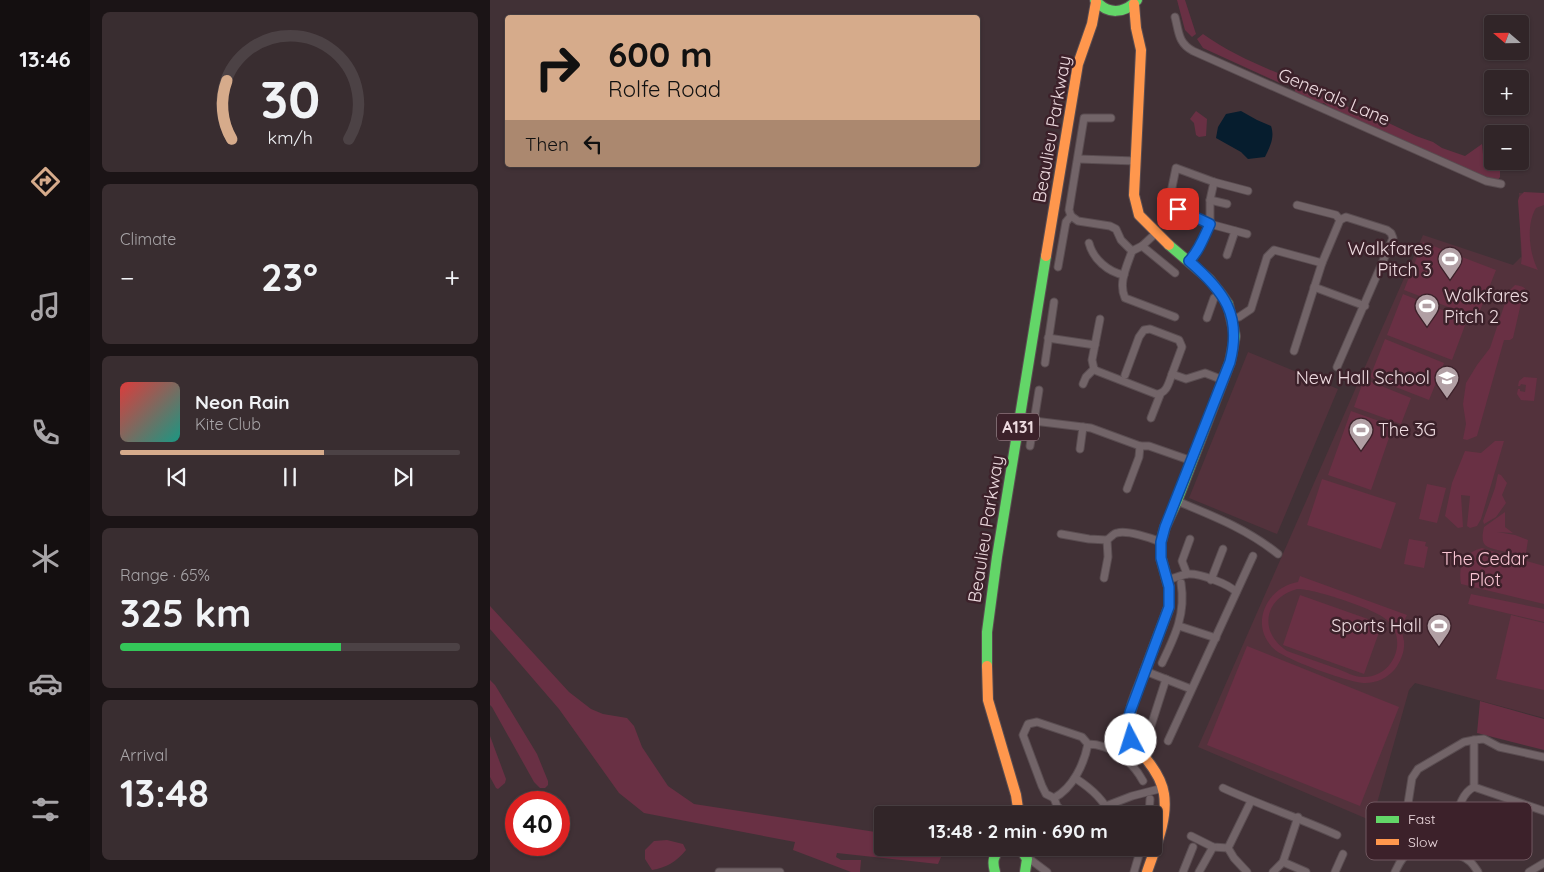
<!DOCTYPE html>
<html lang="en">
<head>
<meta charset="utf-8">
<style>
  body { margin:0; font-family:Quicksand,sans-serif; background:#392d30; color:#f1f3f6; height:100vh; display:flex; flex-direction:column; font-size:19px; white-space:nowrap }
  * { box-sizing:border-box; margin:0 }
  p { font-size:16px; color:#a8a5a8 }
  .icon { flex:none; width:28px; height:28px; fill:none; stroke:currentColor; stroke-width:2; stroke-linecap:round; stroke-linejoin:round }
  .map { position:relative; flex:1; overflow:hidden }
  .sheet { display:flex; flex-direction:column; gap:12px; padding:12px; background:#1b1416; width:400px }
  .sheet>* { flex:none }
  .hud { position:absolute; left:15px; top:15px; width:475px; height:152px; border-radius:5px; box-shadow:0 1px 4px #0004,0 0 0 1px #4c4245; background:#d6ab8b; color:#111; overflow:hidden }
  .needle { width:32px; rotate:290deg }
  .controls { position:absolute; left:994px; top:15px; display:grid; gap:10px }
  .controls a { display:grid; place-items:center; width:45px; height:45px; border-radius:5px; background:#312528; box-shadow:0 1px 4px #0004,0 0 0 1px #4c4245; font-size:25px }
  .speed { position:absolute; left:15px; top:791px; display:flex; gap:10px; font-size:25px; font-weight:700; text-align:center }
  .speed>* { display:grid; place-content:center; width:65px; height:65px; border-radius:50%; background:#312528; box-shadow:0 1px 4px #0004,0 0 0 1px #4c4245; line-height:1 }
  .speed .limit { border:8px solid #d22; background:#fff; color:#111 }
  .pin { position:absolute; display:grid; place-items:center; width:42px; height:42px; color:#fff; margin:-21px; border-radius:10px; box-shadow:0 2px 8px #0006 }
  .me { position:absolute; width:55px; margin:-28px; rotate:355deg; stroke-linejoin:round; filter:drop-shadow(0 0 4px #0008) }
  .turn { display:flex; align-items:center; gap:18px; height:105px; padding:0 20px; font-size:22px }
  .turn .icon { width:65px; height:65px; stroke-width:2.5 }
  .turn b { display:block; font-size:35px; line-height:42px }
  .then { display:flex; align-items:center; height:48px; padding:0 20px; background:#0003; gap:10px; font-size:19px }
  .big { font-size:38px; font-weight:800; line-height:1.1 }
  .sheet .card { flex:1; display:flex; flex-direction:column; justify-content:center; gap:8px; min-width:0; padding:0 18px; border-radius:8px; background:#392d30 }
  .sheet .dial { align-items:center; gap:0 }
  .dial svg { height:130px; overflow:visible; fill:none; stroke:#4c4245; stroke-width:7; stroke-linecap:round; text-anchor:middle }
  .dial text { fill:#f1f3f6; stroke:none }
  .song { display:flex; align-items:center; gap:15px }
  .cover { width:60px; height:60px; border-radius:8px; background:linear-gradient(135deg,hsl(0 70% 55%),hsl(170 70% 35%)) }
  .played { height:5px; border-radius:2px; background:linear-gradient(90deg,#d6ab8b 60%,#4c4245 60%) }
  .keys { display:flex; justify-content:space-around; direction:ltr }
  .heat { display:flex; justify-content:space-between; align-items:center; font-size:28px; direction:ltr }
  .charge { height:8px; border-radius:4px; background:linear-gradient(90deg,#34c759 65%,#4c4245 0) }
  .trip { position:absolute; left:384px; top:806px; width:288px; height:50px; border-radius:5px; background:#312528; box-shadow:0 1px 4px #0004,0 0 0 1px #4c4245; font-weight:800; line-height:50px; text-align:center }
  main { display:flex; flex:1; min-height:0 }
  .dock { display:flex; flex-direction:column; width:90px; justify-content:space-around; align-items:center; background:#140f10; color:#a8a5a8 }
  .dock .icon { width:35px; height:35px }
  .dock .selected { color:#d6ab8b }
  .dock b { font-size:22px; color:#f1f3f6 }
  .map>svg:first-child { display:block }
  .built { fill:#53323c }
  .green { fill:#693044; fill-rule:evenodd }
  .water { fill:#061d2e }
  .lines { fill:none; stroke-linecap:round; stroke-linejoin:round }
  .street-casing { stroke:#5a4d51; stroke-width:9 }
  .fast-casing { stroke:#5a4d51; stroke-width:12 }
  .slow-casing { stroke:#5a4d51; stroke-width:12 }
  .street { stroke:#726468; stroke-width:7 }
  .fast { stroke:#63d668; stroke-width:10 }
  .slow { stroke:#ff974d; stroke-width:10 }
  .route-casing { stroke:#114b97; stroke-width:12 }
  .route { stroke:#1a73e8; stroke-width:9 }
  .labels { text-anchor:middle; stroke-width:5; stroke-linejoin:round; paint-order:stroke }
  .shield { fill:#3c212a; stroke:#b8a2a9; stroke-width:1 }
  .shield-label { font-size:16px; font-weight:bold; fill:#eddadf }
  .street-label { font-size:18px; fill:#eddadf; stroke:#3c212a }
  .poi-label { font-size:18px; fill:#eddadf; stroke:#3c212a; text-anchor:end }
  .park-label { font-size:18px; fill:#f9c5d3; stroke:#3c212a }
  .key { fill:#3c212a; stroke:#715860; stroke-width:1 }
  .key-label { font-size:14px; fill:#eddadf }
</style>
</head>
<body>
<main>
<nav class="dock">
<b>13:46</b>
<svg class="icon selected" aria-label="directions" viewBox="0 0 24 24"><path d="M12 3l9 9-9 9-9-9zM9 14v-3h6M13 9l2 2-2 2"/></svg>
<svg class="icon" aria-label="music" viewBox="0 0 24 24"><path d="M9 18V5l10-2v13"/><circle cx="6" cy="18" r="3"/><circle cx="16" cy="16" r="3"/></svg>
<svg class="icon" aria-label="phone" viewBox="0 0 24 24"><path d="M5 4h4l2 5-3 2q2 4 5 5l2-3 5 2v4C11 20 4 13 5 4z"/></svg>
<svg class="icon" aria-label="climate" viewBox="0 0 24 24"><path d="M12 3v18M4 7l16 10M4 17L20 7"/></svg>
<svg class="icon" aria-label="car" viewBox="0 0 24 24"><path d="M5 17H2v-5l4-1 3-4h7l3 4 3 1v5h-3M9 17h6M6 11h13"/><circle cx="7" cy="17" r="2"/><circle cx="17" cy="17" r="2"/></svg>
<svg class="icon" aria-label="filters" viewBox="0 0 24 24"><path d="M4 7h16M4 17h16"/><circle cx="9" cy="7" r="2"/><circle cx="15" cy="17" r="2"/></svg>
</nav>
<section class="sheet">
<div class="card dial"><svg viewBox="0 0 100 80">
<path d="M14 69A42 42 0 1 1 86 69"/>
<path d="M14 69A42 42 0 0 1 11 33" stroke="#d6ab8b"/>
<text x="50" y="56" font-size="32" font-weight="700">30</text>
<text x="50" y="72" font-size="11">km/h</text>
</svg></div>
<div class="card"><p>Climate</p>
<div class="heat"><a>−</a><b class="big">23°</b><a>+</a></div>
</div>
<div class="card">
<div class="song"><i class="cover"></i><div><b>Neon Rain</b><p>Kite Club</p></div></div>
<div class="played"></div>
<div class="keys"><svg class="icon" aria-label="previous" viewBox="0 0 24 24"><path d="M18 5L8 12l10 7zM5 5v14"/></svg><svg class="icon" aria-label="pause" viewBox="0 0 24 24"><path d="M8 5v14M16 5v14"/></svg><svg class="icon" aria-label="next" viewBox="0 0 24 24"><path d="M6 5l10 7-10 7zM19 5v14"/></svg></div>
</div>
<div class="card"><p>Range · 65%</p><b class="big">325 km</b><div class="charge"></div></div>
<div class="card"><p>Arrival</p><b class="big">13:48</b></div>
</section>
<div class="map">
<svg width="1054" height="872" viewBox="0 0 1054 872">
  <rect width="100%" height="100%" fill="#413136"/>
  <!-- built -->
  <g class="built">
    <polygon points="1029,193 1054,194 1054,718 925,683 919,690 882,821 708,747 933,235 1023,265 1031,257"/>
    <polygon points="758,352 848,389 787,534 699,498"/>
  </g>
  <!-- green -->
  <g class="green">
    <polygon points="687,0 695,0 706,34 702,37 695,30"/>
    <path d="M713,34C741,54 773,67 804,80L805,84H792L713,48L707,39Z"/>
    <polygon points="814,87 827,90 844,97 858,107 886,117 926,136 943,142 952,148 975,156 992,144 994,164 1010,170 1010,177 1008,180 999,180 846,113 834,103 825,105 806,94 804,88"/>
    <polygon points="706,111 717,119 716,136 709,137 706,135 704,123 700,119"/>
    <path d="M1034,192L1054,193V205L1046,208C1036,224 1039,253 1048,270L1031,264L1032,256L1028,201L1029,197Z"/>
    <polygon points="933,242 1006,270 987,318 914,290"/>
    <path d="M1025,285C1030,286 1034,286 1037,291L1035,298L1038,303H1031L1023,338L1020,340H1014L987,436L977,440L973,439L976,424L973,404L976,383L987,365L1000,348L1019,291Z"/>
    <polygon points="913,294 977,320 962,360 897,335"/>
    <polygon points="895,339 954,363 939,400 880,377"/>
    <polygon points="1034,377 1047,378 1044,401 1031,400 1027,394 1028,389 1030,389 1030,391 1035,392 1036,385 1031,384 1030,386 1028,386 1029,381"/>
    <polygon points="874,379 921,398 911,424 864,407"/>
    <polygon points="861,411 903,426 881,490 838,475"/>
    <polygon points="1005,441 1014,441 991,519 987,526 980,528 977,526 980,496 971,495 973,527 968,528 955,516 962,483 975,451 991,453"/>
    <polygon points="1008,474 1011,475 1017,483 1012,495 1016,503 1006,517 994,524 993,521 1005,488"/>
    <polygon points="832,479 906,503 891,549 817,525"/>
    <polygon points="937,484 956,488 947,523 929,519"/>
    <path d="M1015,512V527L1023,533L1007,532L1025,535L1038,540L1036,553L1031,557C1025,555 1018,552 1012,551C994,547 990,546 994,527Z"/>
    <polygon points="919,539 936,542 935,546 938,547 934,568 914,564"/>
    <path d="M992,548L1054,566V604L971,584C968,565 973,553 992,548Z"/>
    <path d="M810,576L917,615C915,619 912,625 912,629C912,633 913,637 914,641C915,651 911,661 905,669C897,678 887,683 875,683C860,683 793,659 783,648C759,624 777,587 808,582ZM807,589C822,588 886,609 897,620C919,640 903,678 873,677C864,677 856,672 848,669C831,663 814,657 797,651C768,632 774,598 807,589Z"/>
    <polygon points="981,594 1054,609 1054,622 978,604"/>
    <polygon points="810,595 892,624 874,674 793,645"/>
    <polygon points="0,606 79,692 101,709 113,714 137,718 144,726 152,747 178,786 204,804 392,833 392,848 455,848 448,864 347,853 346,857 351,860 371,860 370,872 361,872 303,850 305,842 154,813 129,793 69,709 0,629"/>
    <polygon points="1021,615 1054,623 1054,690 1006,679"/>
    <polygon points="757,646 909,707 870,806 717,745"/>
    <polygon points="0,680 5,685 47,754 58,781 58,785 55,788 50,788 44,782 2,707 0,705"/>
    <polygon points="990,701 1054,719 1054,750 987,733"/>
    <polygon points="0,736 16,779 15,783 8,789 6,788 0,777"/>
    <path d="M177,840L193,844L196,850C187,861 176,868 162,870L155,859V850L164,841Z"/>
  </g>
  <!-- water -->
  <path class="water" d="M751,111L767,120L781,126C785,137 780,147 775,157L758,159L751,152L726,138L728,127L736,114Z"/>
  <g class="lines">
    <defs>
      <g id="street">
        <path d="M685,17C689,32 688,43 703,51L996,181L1011,184"/>
        <polyline points="621,118 594,118 579,210 581,216 588,221 620,226 626,229 631,240 642,251"/>
        <polyline points="588,159 646,161"/>
        <polygon points="686,168 724,182 720,200 720,224 688,209 680,197"/>
        <polyline points="724,182 758,191"/>
        <polyline points="720,200 737,204"/>
        <polyline points="807,205 846,215 850,220"/>
        <path d="M599,243C603,259 618,272 634,275"/>
        <polyline points="652,246 685,273"/>
        <path d="M642,251C637,266 628,283 635,298L685,317"/>
        <polyline points="642,251 652,246 666,233"/>
        <polyline points="737,255 745,231"/>
        <path d="M699,261C709,251 714,237 720,224L757,234"/>
        <polyline points="568,267 576,222 581,216"/>
        <polyline points="824,287 875,306"/>
        <polyline points="717,318 724,298 731,294"/>
        <polyline points="742,318 749,317 761,309 777,257 784,250 832,263 850,220 856,217 897,230 901,233 903,238 847,367"/>
        <path d="M610,319L602,360L604,369L607,371L666,394C677,394 679,382 682,374L696,379L715,373L733,380"/>
        <polyline points="558,338 605,345"/>
        <polyline points="804,351 832,263"/>
        <polyline points="555,363 564,302"/>
        <polyline points="635,375 649,337 654,330 660,329 689,340 692,347 682,374"/>
        <polyline points="593,384 596,377 604,369"/>
        <polyline points="661,418 670,395"/>
        <polyline points="544,421 601,428 650,446 659,446 702,461"/>
        <polyline points="540,446 549,390"/>
        <polyline points="590,449 593,427"/>
        <polyline points="637,489 649,457 650,446"/>
        <path d="M687,501C723,516 757,529 788,554"/>
        <polyline points="571,534 599,539 617,540"/>
        <polyline points="697,574 692,561 700,539"/>
        <path d="M614,578L618,557L617,540C620,538 624,533 627,533C637,530 661,538 671,542"/>
        <path d="M678,580C684,578 691,575 698,574C709,573 739,584 746,592"/>
        <polyline points="721,580 733,549"/>
        <polyline points="689,626 726,638"/>
        <path d="M672,663C685,636 696,614 691,583"/>
        <polyline points="655,671 701,689"/>
        <polyline points="660,729 676,679"/>
        <polyline points="984,740 984,787"/>
        <polyline points="678,741 763,556"/>
        <path d="M598,744C594,764 583,788 564,798L556,794L552,786L533,735L538,724L547,722L592,737L598,744C621,744 643,762 653,781"/>
        <path d="M585,778C599,787 614,799 620,815"/>
        <path d="M733,788C770,805 809,818 847,835"/>
        <polyline points="564,798 567,806 577,815"/>
        <polyline points="616,806 642,796 673,788"/>
        <polyline points="659,815 660,799"/>
        <polyline points="701,836 723,847 738,848"/>
        <polyline points="922,847 914,829 922,778 928,769 974,742 984,740 994,739 1009,747 1054,757"/>
        <path d="M955,847C967,830 965,796 984,787L1054,811"/>
        <polyline points="537,857 557,872"/>
        <polyline points="793,862 816,872"/>
        <polyline points="229,872 290,872"/>
        <polyline points="644,872 651,848"/>
        <polyline points="693,872 703,847"/>
        <polyline points="709,872 723,847"/>
        <polyline points="757,872 744,858 738,848 761,801"/>
        <polyline points="783,872 793,862 808,817"/>
        <polyline points="845,872 853,854"/>
        <path d="M905,872C914,852 930,834 954,847C960,850 954,848 960,852C963,854 967,854 971,856C979,859 983,864 988,872"/>
        <polyline points="1039,872 1054,863"/>
      </g>
      <g id="fast">
        <path d="M605,0C618,15 634,14 647,0"/>
        <polyline points="497,666 497,632 507,557 556,256"/>
        <polyline points="655,671 679,607 679,587 671,558 671,542 675,527 687,501 740,362 745,336 738,304 731,294 719,279 679,245"/>
        <polyline points="530,848 537,859 535,872"/>
        <path d="M505,872C502,862 503,855 511,848"/>
      </g>
      <g id="slow">
        <polyline points="644,4 646,28 651,50 644,195 649,215 679,245"/>
        <polyline points="556,256 588,64 602,24 606,2"/>
        <polyline points="497,666 498,700 526,795 529,815"/>
        <path d="M655,671C641,710 628,723 657,760C665,770 672,781 674,794C678,820 665,848 657,872"/>
      </g>
    </defs>
    <!-- street casing -->
    <use href="#street" class="street-casing"/>
    <!-- fast casing -->
    <use href="#fast" class="fast-casing"/>
    <!-- slow casing -->
    <use href="#slow" class="slow-casing"/>
    <!-- street -->
    <use href="#street" class="street"/>
    <!-- fast -->
    <use href="#fast" class="fast"/>
    <!-- slow -->
    <use href="#slow" class="slow"/>
  </g>
  <g class="lines">
    <defs>
      <path id="route" d="M641,740L638,722L640,712L679,607V587L671,558V542L675,527L740,362C752,315 734,291 699,261C709,251 714,237 720,224L688,209"/>
    </defs>
    <!-- route casing -->
    <use href="#route" class="route-casing"/>
    <!-- route -->
    <use href="#route" class="route"/>
  </g>
  <!-- icons -->
  <defs>
    <symbol id="stadium-pin" viewBox="-11 -11 22 30"><path d="M0 17L-7.5 6A9.5 9.5 0 1 1 7.5 6Z" fill="#b19fa4" stroke="#3c212a"/><path d="M0-5a6.5 5 0 1 0 0 10a6.5 5 0 1 0 0-10ZM-3.5-1.8h7v3.6h-7Z" fill="#fff"/></symbol>
    <symbol id="school-pin" viewBox="-11 -11 22 30"><path d="M0 17L-7.5 6A9.5 9.5 0 1 1 7.5 6Z" fill="#b19fa4" stroke="#3c212a"/><path d="M0-5L7-2L0 1L-7-2ZM-4 1L0 2.5L4 1V4Q0 6-4 4Z" fill="#fff"/></symbol>
  </defs>
  <g fill-rule="evenodd">
    <use href="#stadium-pin" x="946" y="245" width="28" height="38"/>
    <use href="#stadium-pin" x="923" y="292" width="28" height="38"/>
    <use href="#school-pin" x="943" y="364" width="28" height="38"/>
    <use href="#stadium-pin" x="857" y="416" width="28" height="38"/>
    <use href="#stadium-pin" x="935" y="612" width="28" height="38"/>
  </g>
  <g class="labels">
    <!-- shield labels -->
    <rect class="shield" x="507" y="413.5" width="42" height="27" rx="4"/>
    <g class="shield-label">
      <text x="528" y="433">A131</text>
    </g>
    <!-- street labels -->
    <g class="street-label">
      <text transform="translate(844 97) rotate(23)" y="6">Generals Lane</text>
      <text transform="translate(562 129) rotate(-80)" y="6">Beaulieu Parkway</text>
      <text transform="translate(496 529) rotate(-81)" y="6">Beaulieu Parkway</text>
    </g>
    <!-- poi labels -->
    <g class="poi-label">
      <text x="942" y="255">Walkfares<tspan x="942" dy="21">Pitch 3</tspan></text>
      <text x="954" y="302" text-anchor="start">Walkfares<tspan x="954" dy="21">Pitch 2</tspan></text>
      <text x="940" y="384">New Hall School</text>
      <text x="888" y="436" text-anchor="start">The 3G</text>
      <text x="932" y="632">Sports Hall</text>
    </g>
    <!-- park labels -->
    <g class="park-label">
      <text x="995" y="565">The Cedar<tspan x="995" dy="21">Plot</tspan></text>
    </g>
  </g>
  <!-- legend -->
  <rect x="876" y="802" width="166" height="58" rx="8" class="key"/>
  <rect x="886" y="816" width="23" height="7" fill="#63d668"/>
  <rect x="886" y="839" width="23" height="6" fill="#ff974d"/>
  <g class="key-label">
    <text x="918" y="824">Fast</text>
    <text x="918" y="847">Slow</text>
  </g>
</svg>
<div class="controls">
<a><svg class="needle" viewBox="-14 -14 28 28"><path d="M0-13l5 13h-10z" fill="#e53935"/><path d="M0 13l5-13h-10z" fill="#a8a5a8"/></svg></a>
<a>+</a>
<a>−</a>
</div>
<div class="speed"><div class="limit">40</div></div>
<div class="pin" style="left:688px;top:209px;background:#d93025"><svg class="icon" aria-label="arrive" viewBox="0 0 24 24"><path d="M6 21V4h12l-3 4 3 4H6"/></svg></div>
<svg class="me" style="left:641px;top:740px" viewBox="-20 -20 40 40"><circle r="19" fill="#fff"/><path d="M0-13L10 11 0 6-10 11z" fill="#1a73e8"/></svg>
<div class="trip">13:48 · 2 min · 690 m</div>
<div class="hud">
<div class="turn"><svg class="icon" aria-label="right" viewBox="0 0 24 24"><path d="M7 20v-9h11M14 6l5 5-5 5"/></svg><div><b>600 m</b>Rolfe Road</div></div>
<div class="then">Then<svg class="icon" aria-label="left" viewBox="0 0 24 24"><path d="M17 20v-9H6M10 6l-5 5 5 5"/></svg></div>
</div>
</div>
</main>
</body>
</html>
